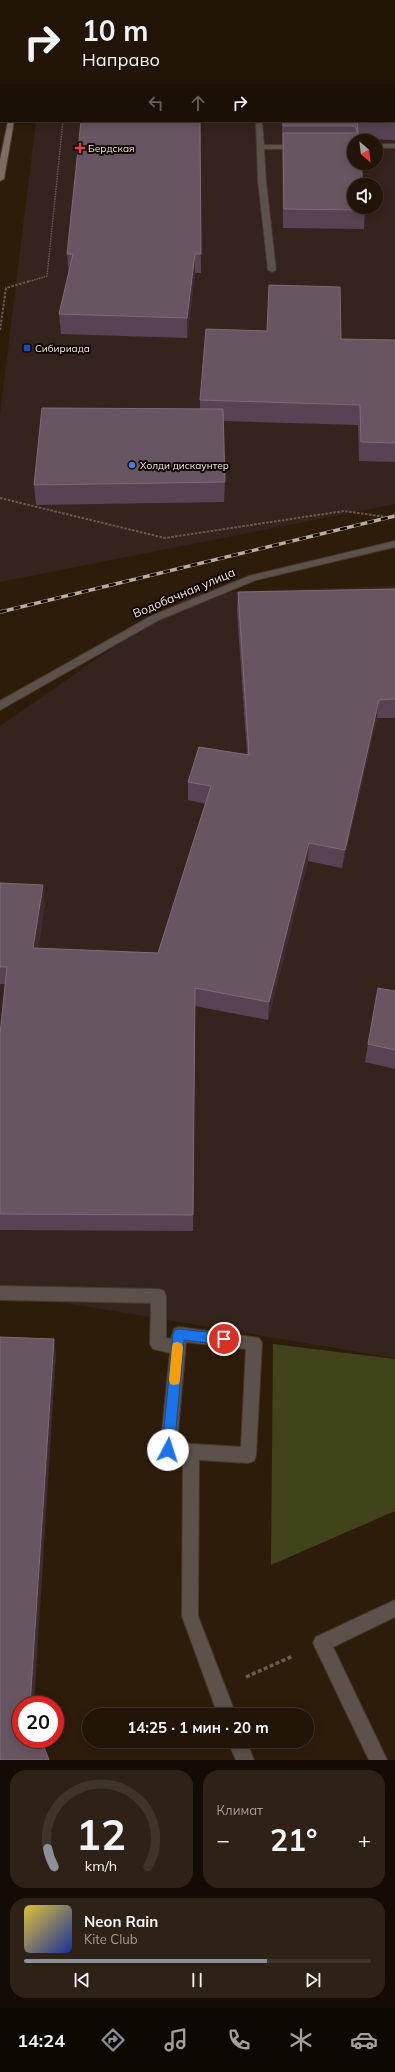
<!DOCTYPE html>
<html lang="ru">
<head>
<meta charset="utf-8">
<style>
  body { margin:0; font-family:Mulish,sans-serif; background:#2e2216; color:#f1f3f6; height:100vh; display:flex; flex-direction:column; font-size:15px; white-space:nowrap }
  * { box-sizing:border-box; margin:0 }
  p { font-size:13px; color:#a29f9c }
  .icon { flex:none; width:22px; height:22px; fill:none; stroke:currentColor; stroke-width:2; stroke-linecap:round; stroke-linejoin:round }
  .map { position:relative; height:1760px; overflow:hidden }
  .panel { display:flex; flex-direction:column; gap:10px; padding:10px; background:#130c04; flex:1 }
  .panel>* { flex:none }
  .banner { position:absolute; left:0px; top:0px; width:395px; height:122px; box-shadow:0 2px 10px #0003,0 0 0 1px #3f3429; background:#221508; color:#f1f3f6; overflow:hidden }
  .needle { width:26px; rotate:152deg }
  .fabs { position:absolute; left:347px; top:134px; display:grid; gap:8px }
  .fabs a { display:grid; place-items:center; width:36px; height:36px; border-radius:50%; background:#221508; box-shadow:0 2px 10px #0003,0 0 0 1px #3f3429; font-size:20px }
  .speed { position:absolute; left:12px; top:1696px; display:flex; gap:8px; font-size:20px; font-weight:700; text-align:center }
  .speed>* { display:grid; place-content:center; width:52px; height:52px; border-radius:50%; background:#221508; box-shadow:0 2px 10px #0003,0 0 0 1px #3f3429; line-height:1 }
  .speed .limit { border:6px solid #d22; background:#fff; color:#111 }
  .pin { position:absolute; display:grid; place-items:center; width:34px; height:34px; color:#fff; margin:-17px; border:2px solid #fff; border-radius:50%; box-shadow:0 1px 4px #0007 }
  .me { position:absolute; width:44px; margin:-22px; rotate:5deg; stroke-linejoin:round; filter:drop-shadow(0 0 3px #0008) }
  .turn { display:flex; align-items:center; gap:14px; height:84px; padding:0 16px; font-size:18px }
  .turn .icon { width:52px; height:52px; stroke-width:2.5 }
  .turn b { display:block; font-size:28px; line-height:34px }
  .lanes { display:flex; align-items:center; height:38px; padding:0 16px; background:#0003; justify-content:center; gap:20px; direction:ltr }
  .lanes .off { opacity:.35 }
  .big { font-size:30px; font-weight:700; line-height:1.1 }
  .panel .tile { flex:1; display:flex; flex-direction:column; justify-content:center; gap:6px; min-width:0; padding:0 14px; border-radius:16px; background:#2e2216 }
  .panel .dial { align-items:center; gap:0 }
  .dial svg { height:104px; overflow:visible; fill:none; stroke:#3f3429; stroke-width:7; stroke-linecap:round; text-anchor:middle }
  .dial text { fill:#f1f3f6; stroke:none }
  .song { display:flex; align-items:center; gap:12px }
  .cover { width:48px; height:48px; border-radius:6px; background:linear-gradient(135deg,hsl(50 70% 55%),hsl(230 70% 35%)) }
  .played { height:4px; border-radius:2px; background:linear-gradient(90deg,#8c9099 70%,#3f3429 70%) }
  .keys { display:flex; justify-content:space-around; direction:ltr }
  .heat { display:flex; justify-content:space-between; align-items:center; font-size:22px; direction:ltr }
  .panel .tiles { flex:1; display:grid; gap:10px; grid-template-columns:1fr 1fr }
  .tile:last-child { grid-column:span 2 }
  .trip { position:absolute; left:82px; top:1708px; width:232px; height:40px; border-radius:20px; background:#221508; box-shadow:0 2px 10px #0003,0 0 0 1px #3f3429; font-weight:700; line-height:40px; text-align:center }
  .tab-bar { display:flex; height:64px; justify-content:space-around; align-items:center; background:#0e0803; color:#a29f9c }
  .tab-bar .icon { width:28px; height:28px }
  .tab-bar .on { color:#8c9099 }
  .tab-bar b { font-size:18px; color:#f1f3f6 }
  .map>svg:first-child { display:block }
  .industrial { fill:#35231d; fill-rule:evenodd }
  .green { fill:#41441a }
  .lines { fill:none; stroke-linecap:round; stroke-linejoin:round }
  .service-casing { stroke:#4a3828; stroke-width:2 }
  .tertiary-casing { stroke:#4a3828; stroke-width:2 }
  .secondary-casing { stroke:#4a3828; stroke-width:2 }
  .path-far2 { stroke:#6c5c4d; stroke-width:1.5; stroke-dasharray:1.5 1; stroke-linecap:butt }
  .path-far1 { stroke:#6c5c4d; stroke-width:2; stroke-dasharray:2.5 1.5; stroke-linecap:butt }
  .path { stroke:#6c5c4d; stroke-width:3.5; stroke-dasharray:4 2.5; stroke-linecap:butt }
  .service { fill:#5c514b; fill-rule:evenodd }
  .tertiary { fill:#5c514b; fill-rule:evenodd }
  .secondary { fill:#7e6c63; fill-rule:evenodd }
  .rail-casing { stroke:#bcada1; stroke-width:3.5 }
  .rail { stroke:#100803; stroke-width:2.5; stroke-dasharray:7; stroke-linecap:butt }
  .wall { fill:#574353 }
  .shaded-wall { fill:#3f2c30 }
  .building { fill:#685562; stroke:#7e6c75 }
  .route { fill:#1a73e8; stroke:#114b97 }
  .slow { fill:#f59e0b }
  .health-dot { fill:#e0444e; stroke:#100803; stroke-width:1.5 }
  .transit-dot { fill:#1a4fb4; stroke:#100803; stroke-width:1.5 }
  .shop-dot { fill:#3f7fe0; stroke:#100803; stroke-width:1.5 }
  .labels { text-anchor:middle; stroke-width:4; stroke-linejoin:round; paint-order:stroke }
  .far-poi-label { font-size:10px; fill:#f4e7dd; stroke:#100803; text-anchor:start }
  .street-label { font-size:12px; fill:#f4e7dd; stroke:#100803 }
</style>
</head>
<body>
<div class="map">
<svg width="395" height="1760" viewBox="0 0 395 1760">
  <rect width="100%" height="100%" fill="#2e1c0b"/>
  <!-- industrial -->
  <g class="industrial">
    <path d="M51,0H395V504L0,582V414L36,121H394V1ZM354,141H376V163H354ZM354,185H376V207H354Z"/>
    <polygon points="395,586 395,1358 0,1292 0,726 192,593"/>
  </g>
  <!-- green -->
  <polygon class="green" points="273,1344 395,1359 395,1511 271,1565"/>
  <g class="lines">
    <defs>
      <g id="service">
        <rect x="251" y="0" width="6" height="1"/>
        <polygon points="256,121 262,121 264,145 299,145 303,147 299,149 264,149 266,181 276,270 272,272 268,270 258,181"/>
        <rect x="376" y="144" width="19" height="4"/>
        <path d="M0,1286L159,1289L164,1291L166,1296V1338L171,1339L174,1329L179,1327L259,1338L262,1343L256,1455L254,1461L248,1463L199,1460L198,1616L236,1715H218L182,1616L183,1459L162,1456L160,1450L170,1353L153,1349L150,1344L151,1303L0,1300ZM186,1342L246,1349L241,1447L177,1443Z"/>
        <polygon points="395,1600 395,1617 333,1647 387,1760 369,1760 313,1643 316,1637"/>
        <polygon points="228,1741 246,1741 254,1760 236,1760"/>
      </g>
      <polygon id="tertiary" points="395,541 395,547 256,580 159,620 0,710 0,701 151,616 249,576"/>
      <g id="secondary">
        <rect x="28" y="0" width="6" height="1"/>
        <polygon points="8,121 14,121 4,179 0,181 0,160"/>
      </g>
    </defs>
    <!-- service casing -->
    <use href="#service" class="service-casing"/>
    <!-- tertiary casing -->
    <use href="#tertiary" class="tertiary-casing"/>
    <!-- secondary casing -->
    <use href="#secondary" class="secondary-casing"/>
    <!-- path-far2 -->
    <polyline class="path-far2" points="27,282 47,276 63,121"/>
    <!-- path-far1 -->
    <g class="path-far1">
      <polyline points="0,330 6,288 30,281"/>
      <polyline points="0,498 165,538 344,511 386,517"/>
    </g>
    <!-- path -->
    <polyline class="path" points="246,1677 293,1656"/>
    <!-- service -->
    <use href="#service" class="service"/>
    <!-- tertiary -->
    <use href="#tertiary" class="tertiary"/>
    <!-- secondary -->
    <use href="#secondary" class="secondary"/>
    <defs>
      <polyline id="rail" points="0,612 395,516"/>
    </defs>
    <!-- rail casing -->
    <use href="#rail" class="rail-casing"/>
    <!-- rail -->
    <use href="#rail" class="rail"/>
  </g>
  <!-- wall -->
  <g class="wall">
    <rect x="77" y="0" width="122" height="1"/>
    <polygon points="282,0 395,0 395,140 358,139 365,210 364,229 283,228 282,121 394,121 394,1 282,1"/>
    <polygon points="200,121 201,273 195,273 187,338 61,334 59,314 69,274 67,254"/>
    <polygon points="341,339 395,340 395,462 359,461 358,425 223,421 225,482 224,502 36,505 34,485 200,409 200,400"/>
    <polygon points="395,589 395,718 377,718 342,868 308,861 268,1020 195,1006 193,1231 0,1230 0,1034 5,984 0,984 0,883 45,903 38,948 158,953 206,804 188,800 188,782 247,755 237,611 238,592"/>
    <polygon points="395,991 395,1069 365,1062 368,1044"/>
  </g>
  <!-- shaded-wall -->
  <g class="shaded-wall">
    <polygon points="195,254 195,273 187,338 187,318"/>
    <polygon points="379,700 377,718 342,868 345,850"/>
    <polygon points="309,843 308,861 268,1020 269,1002"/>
    <polygon points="43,885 45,903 36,965 33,948"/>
    <polygon points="54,1339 56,1355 34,1705 30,1705"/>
  </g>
  <!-- building -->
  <g class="building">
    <rect x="94" y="0" width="105" height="1"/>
    <polygon points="285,0 395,0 395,50 394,51 395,60 395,122 357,121 359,141 354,141 354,163 361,163 363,185 354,185 354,207 365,207 365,210 284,209 283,133 355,133 357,131 355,126 283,126 283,121 394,121 394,1 285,1"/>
    <polygon points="81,121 200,121 201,254 195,254 187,318 59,314 73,254 67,254"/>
    <polygon points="269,285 340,287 341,339 395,340 395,443 361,442 360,405 200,400 206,329 267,331"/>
    <polygon points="42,408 223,409 225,482 34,485"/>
    <polygon points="395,589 395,699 379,700 345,850 309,843 269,1002 195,988 193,1215 0,1214 0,1034 7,967 0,967 0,883 43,885 33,948 158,953 211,786 188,782 199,747 249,755 238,592"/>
    <polygon points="378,988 395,991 395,1050 368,1044"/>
    <polygon points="0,1337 54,1339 30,1705 21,1705 21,1739 41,1739 49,1760 0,1760"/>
  </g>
  <!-- route -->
  <polygon class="route" points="179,1329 224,1334 228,1335 230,1339 228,1343 224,1345 184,1340 174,1450 172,1454 168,1456 164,1454 162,1450 173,1334 175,1330"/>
  <!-- slow -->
  <polygon class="slow" points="177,1342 181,1343 183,1347 180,1380 179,1384 174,1385 170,1384 169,1380 172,1347 173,1343"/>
  <!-- markers -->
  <path class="health-dot" d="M78 142h4v4h4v4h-4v4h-4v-4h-4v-4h4z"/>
  <rect class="transit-dot" x="23" y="344" width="8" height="8" rx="2"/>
  <circle class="shop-dot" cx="132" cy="465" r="4"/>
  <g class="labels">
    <!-- far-poi labels -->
    <g class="far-poi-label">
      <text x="88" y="152">Бердская</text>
      <text x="35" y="352">Сибириада</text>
      <text x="140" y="469">Холди дискаунтер</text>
    </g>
    <!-- street labels -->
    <g class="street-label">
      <text transform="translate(184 593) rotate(-23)" y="4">Водобачная улица</text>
    </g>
  </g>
</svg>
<div class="fabs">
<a><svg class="needle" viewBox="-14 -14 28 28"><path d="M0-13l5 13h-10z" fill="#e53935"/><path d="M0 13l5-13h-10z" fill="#a29f9c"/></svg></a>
<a><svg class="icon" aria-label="sound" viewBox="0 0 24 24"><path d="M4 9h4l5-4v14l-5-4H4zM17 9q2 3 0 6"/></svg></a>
</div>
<div class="speed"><div class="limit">20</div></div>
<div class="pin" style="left:224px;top:1339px;background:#d93025"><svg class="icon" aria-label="arrive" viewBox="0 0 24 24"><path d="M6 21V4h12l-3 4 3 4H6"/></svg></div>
<svg class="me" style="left:168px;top:1450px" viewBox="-20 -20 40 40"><circle r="19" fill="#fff"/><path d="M0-13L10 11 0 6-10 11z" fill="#1a73e8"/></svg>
<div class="trip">14:25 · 1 мин · 20 m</div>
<div class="banner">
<div class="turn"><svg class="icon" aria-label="right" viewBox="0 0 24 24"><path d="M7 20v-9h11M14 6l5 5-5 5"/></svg><div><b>10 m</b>Направо</div></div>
<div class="lanes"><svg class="icon off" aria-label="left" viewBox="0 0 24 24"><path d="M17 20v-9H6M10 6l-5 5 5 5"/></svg><svg class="icon off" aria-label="ahead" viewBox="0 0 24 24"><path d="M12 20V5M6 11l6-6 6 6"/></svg><svg class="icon" aria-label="right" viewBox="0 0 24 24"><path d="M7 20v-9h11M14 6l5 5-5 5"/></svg></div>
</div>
</div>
<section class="panel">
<div class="tiles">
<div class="tile dial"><svg viewBox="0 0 100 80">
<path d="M14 69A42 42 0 1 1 86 69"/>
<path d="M14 69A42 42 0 0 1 9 55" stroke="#8c9099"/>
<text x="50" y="56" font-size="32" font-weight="700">12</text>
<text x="50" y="72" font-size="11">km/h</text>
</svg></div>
<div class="tile"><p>Климат</p>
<div class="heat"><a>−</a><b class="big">21°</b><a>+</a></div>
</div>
<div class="tile">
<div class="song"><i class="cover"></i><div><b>Neon Rain</b><p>Kite Club</p></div></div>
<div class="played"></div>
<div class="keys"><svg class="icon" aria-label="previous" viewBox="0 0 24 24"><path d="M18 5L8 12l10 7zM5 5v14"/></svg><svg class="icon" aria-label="pause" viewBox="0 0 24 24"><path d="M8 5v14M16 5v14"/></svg><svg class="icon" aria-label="next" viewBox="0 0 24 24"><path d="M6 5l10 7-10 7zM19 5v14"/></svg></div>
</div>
</div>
</section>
<nav class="tab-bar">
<b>14:24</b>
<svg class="icon on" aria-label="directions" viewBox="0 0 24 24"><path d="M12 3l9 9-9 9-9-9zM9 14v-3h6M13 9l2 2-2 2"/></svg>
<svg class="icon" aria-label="music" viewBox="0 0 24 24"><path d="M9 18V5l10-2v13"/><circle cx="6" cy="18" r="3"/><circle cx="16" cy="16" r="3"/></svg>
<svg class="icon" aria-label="phone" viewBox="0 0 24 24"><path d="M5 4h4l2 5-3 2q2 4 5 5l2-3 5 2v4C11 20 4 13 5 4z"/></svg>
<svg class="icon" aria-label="climate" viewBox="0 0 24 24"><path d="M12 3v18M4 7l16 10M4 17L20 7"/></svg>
<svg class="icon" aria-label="car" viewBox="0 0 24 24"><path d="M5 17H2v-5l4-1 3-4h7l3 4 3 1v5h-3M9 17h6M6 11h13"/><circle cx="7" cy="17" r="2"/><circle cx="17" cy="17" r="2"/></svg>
</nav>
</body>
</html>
